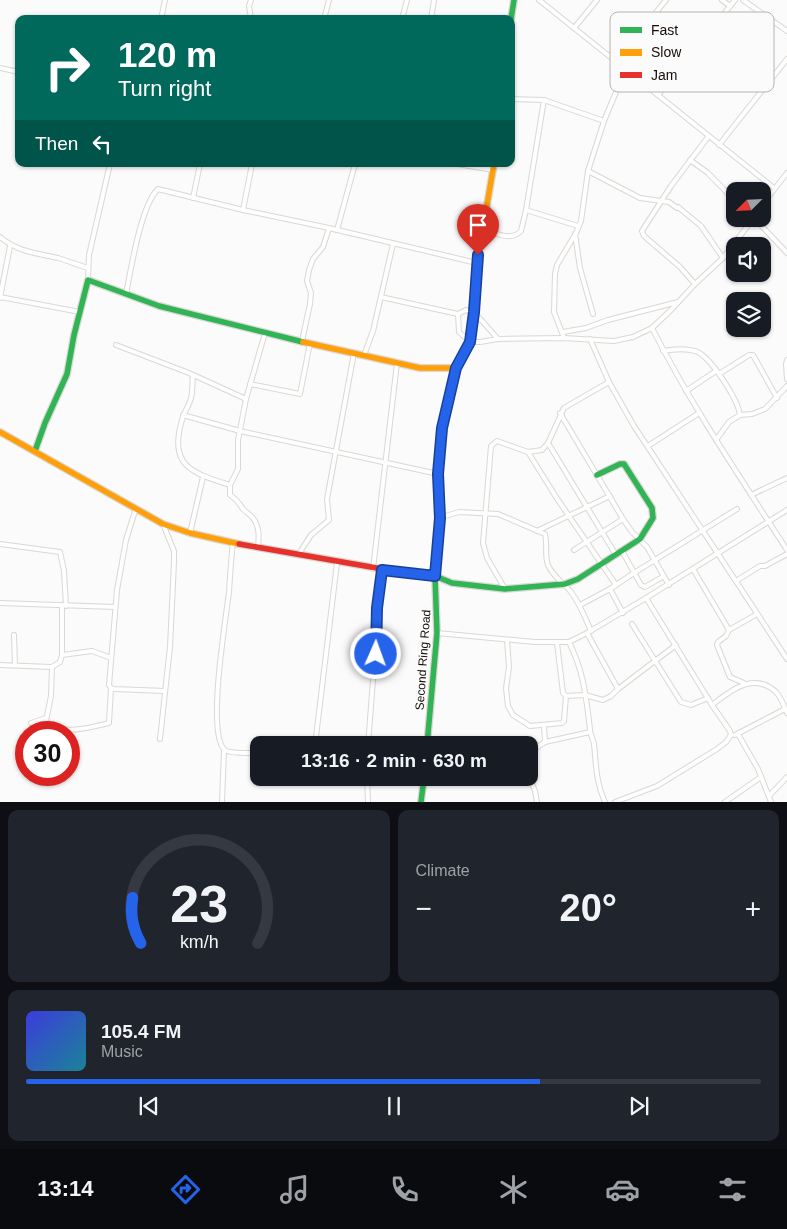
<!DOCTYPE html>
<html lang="en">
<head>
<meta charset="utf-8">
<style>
  body { margin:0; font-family:Helvetica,sans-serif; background:#20242c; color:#f1f3f6; height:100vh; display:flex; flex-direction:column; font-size:19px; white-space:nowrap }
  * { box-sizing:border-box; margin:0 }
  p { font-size:16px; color:#9ea1a6 }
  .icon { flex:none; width:28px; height:28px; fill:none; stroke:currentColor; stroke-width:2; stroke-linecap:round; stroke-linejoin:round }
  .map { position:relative; height:802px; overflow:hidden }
  .sheet { display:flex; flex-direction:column; gap:8px; padding:8px; background:#0d0f14; flex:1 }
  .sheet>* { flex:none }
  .top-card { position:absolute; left:15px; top:15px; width:500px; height:152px; border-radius:10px; box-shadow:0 1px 4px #0004; background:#00695c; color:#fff; overflow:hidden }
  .needle { width:32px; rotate:246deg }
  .fabs { position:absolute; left:726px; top:182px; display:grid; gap:10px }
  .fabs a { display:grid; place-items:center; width:45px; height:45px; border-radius:10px; background:#171b24; box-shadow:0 1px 4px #0004; font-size:25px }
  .speed { position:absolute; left:15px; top:721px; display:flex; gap:10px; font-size:25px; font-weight:700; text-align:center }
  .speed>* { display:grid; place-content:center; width:65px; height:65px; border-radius:50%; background:#171b24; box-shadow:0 1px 4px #0004; line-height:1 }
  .speed .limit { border:8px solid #d22; background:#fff; color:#111 }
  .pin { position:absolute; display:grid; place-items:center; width:42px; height:42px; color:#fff; margin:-51px -21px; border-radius:50% 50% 50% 0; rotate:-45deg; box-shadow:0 0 5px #0007 }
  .pin .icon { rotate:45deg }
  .me { position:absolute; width:55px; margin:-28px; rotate:2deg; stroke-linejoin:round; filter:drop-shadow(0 0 4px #0008) }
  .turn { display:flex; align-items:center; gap:18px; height:105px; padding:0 20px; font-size:22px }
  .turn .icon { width:65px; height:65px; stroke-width:2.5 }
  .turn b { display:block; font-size:35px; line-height:42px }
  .then { display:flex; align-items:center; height:48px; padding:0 20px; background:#0003; gap:10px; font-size:19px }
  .big { font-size:38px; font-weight:700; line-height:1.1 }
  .sheet .tile { flex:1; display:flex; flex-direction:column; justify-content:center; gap:8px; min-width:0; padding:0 18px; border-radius:10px; background:#20242c }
  .sheet .dial { align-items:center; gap:0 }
  .dial svg { height:130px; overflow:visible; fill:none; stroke:#363941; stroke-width:7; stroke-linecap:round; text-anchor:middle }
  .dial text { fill:#f1f3f6; stroke:none }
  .song { display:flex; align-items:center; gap:15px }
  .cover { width:60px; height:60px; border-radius:8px; background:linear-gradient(135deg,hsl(240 70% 55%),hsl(190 70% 35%)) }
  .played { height:5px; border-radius:2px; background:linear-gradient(90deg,#2563eb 70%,#363941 70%) }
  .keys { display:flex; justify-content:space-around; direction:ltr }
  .heat { display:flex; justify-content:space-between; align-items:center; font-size:28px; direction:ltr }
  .sheet .tiles { flex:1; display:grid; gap:8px; grid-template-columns:1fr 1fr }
  .tile:last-child { grid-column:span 2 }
  .trip { position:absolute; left:250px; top:736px; width:288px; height:50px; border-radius:10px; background:#171b24; box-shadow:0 1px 4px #0004; font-weight:700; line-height:50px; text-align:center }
  .tabs { display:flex; height:80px; justify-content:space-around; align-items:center; background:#090b0e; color:#9ea1a6 }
  .tabs .icon { width:35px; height:35px }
  .tabs .active { color:#2563eb }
  .tabs b { font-size:22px; color:#f1f3f6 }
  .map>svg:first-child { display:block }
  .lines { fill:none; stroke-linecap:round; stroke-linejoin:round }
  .street-casing { stroke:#dbd7d3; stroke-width:6 }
  .fast-casing { stroke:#dbd7d3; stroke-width:8 }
  .slow-casing { stroke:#dbd7d3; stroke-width:8 }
  .jam-casing { stroke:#dbd7d3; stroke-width:8 }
  .street { stroke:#fefefe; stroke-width:4 }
  .fast { stroke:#30b455; stroke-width:5.5 }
  .slow { stroke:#ff9f0a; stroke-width:5.5 }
  .jam { stroke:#e5322d; stroke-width:5.5 }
  .route-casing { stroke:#184099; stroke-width:12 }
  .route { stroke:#2563eb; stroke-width:9 }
  .labels { text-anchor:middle; stroke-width:4; stroke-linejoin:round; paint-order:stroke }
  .street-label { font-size:12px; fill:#150e07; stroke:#fbfbfb }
  .key { fill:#fbfbfb; stroke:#b6b4b2; stroke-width:1 }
  .key-label { font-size:14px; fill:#150e07 }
</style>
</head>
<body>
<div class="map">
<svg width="787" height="802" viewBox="0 0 787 802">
  <rect width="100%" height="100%" fill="#fbfbfb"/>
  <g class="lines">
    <defs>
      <g id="street">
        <polyline points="251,0 249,6 251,19"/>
        <polyline points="539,0 774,188"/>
        <polyline points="722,0 730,6"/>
        <polyline points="743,0 787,31"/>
        <polyline points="161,19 165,0"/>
        <polyline points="324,19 329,0"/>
        <polyline points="402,19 407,0"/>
        <polyline points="431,19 434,0"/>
        <polyline points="574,28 597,0"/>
        <polyline points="617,61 666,0"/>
        <polyline points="0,68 19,72"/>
        <polyline points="658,95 735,0"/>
        <polyline points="511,99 544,100 604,121"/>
        <polyline points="719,145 787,59"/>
        <polyline points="690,160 708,173 735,201"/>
        <polyline points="457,164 494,170"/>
        <polyline points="588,171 640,198 669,202 677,208 678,207 701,226 723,258"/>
        <polyline points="193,198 200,164"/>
        <polyline points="762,205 787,173"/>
        <polyline points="243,210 252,164"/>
        <polyline points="526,210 578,226"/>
        <polyline points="755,219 787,253"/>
        <path d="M483,227C494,233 510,242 521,231L526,210L544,100"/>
        <polyline points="337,230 355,164"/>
        <polyline points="575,234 580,268 593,314"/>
        <path d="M0,237C18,252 36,253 58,258C68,261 78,265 88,268"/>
        <polyline points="88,280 89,255 110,164"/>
        <polyline points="695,284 680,267 644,236 642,231 671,186 708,137"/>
        <path d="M126,294C131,269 141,205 158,189L243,210L329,228L477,263"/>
        <polyline points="0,297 80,312"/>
        <polyline points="381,297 458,314 466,310 474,312 498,339"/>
        <polyline points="0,298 10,246"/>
        <polyline points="458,314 459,332 470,342 480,342 498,339 564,338 614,341 633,337 652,328 672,309 695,284 723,258 753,219"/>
        <path d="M652,328C691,405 740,477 787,550"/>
        <polyline points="563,332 586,328 608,320 678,302"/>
        <polyline points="564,338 554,312 555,274 557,265 576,233 581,221 588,171 604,121 626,68"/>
        <polyline points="590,339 609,382 634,426 787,659"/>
        <polyline points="302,341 310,304 311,293 307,281 309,270 313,259 323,247 329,228"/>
        <polyline points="116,345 189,373 246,399"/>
        <path d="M663,351C674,349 685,348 695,351C710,355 738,400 740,415"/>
        <polyline points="364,355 373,331 393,244"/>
        <polyline points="787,360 786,364 787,379"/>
        <polyline points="719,374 749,355 753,355 777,398"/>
        <path d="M193,375C192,382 193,391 191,398C189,406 184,412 182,420C168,466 192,473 230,485"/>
        <polyline points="250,384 300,394 310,343"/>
        <polyline points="686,391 716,371"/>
        <polyline points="560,413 623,519 632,532 647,547 669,585"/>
        <polyline points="183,415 240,431 438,474"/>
        <polyline points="716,440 729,422 740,415 752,414 765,409 787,386"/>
        <polyline points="548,443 616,555"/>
        <polyline points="648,446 699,413"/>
        <polyline points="528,452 556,497 616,585"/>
        <polyline points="751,495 787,478"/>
        <polyline points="136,508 126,540 117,590 109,685 111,688 114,689 165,691"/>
        <path d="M439,518L459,512L498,514L545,534C548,545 544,554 548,565C553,577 564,583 571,592C580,604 585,617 591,631"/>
        <polyline points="537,531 610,496"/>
        <polyline points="190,533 203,477"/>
        <path d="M233,543C231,559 230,576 229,592C226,618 206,736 225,750C230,754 252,753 259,753"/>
        <polyline points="0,544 60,552 64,571 66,606"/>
        <path d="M258,548C259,537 260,526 252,517C249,514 246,512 243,509C238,502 238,500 230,495V485L238,469V440L246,399L265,333"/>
        <polyline points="574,550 623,519"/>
        <polyline points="622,551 641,585 645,587 664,576"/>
        <polyline points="298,555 311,535 329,520 327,499 354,353"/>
        <polyline points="373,569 397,363"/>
        <polyline points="693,569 729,630 757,614"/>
        <polyline points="736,581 760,566 765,566 787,554"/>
        <polyline points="505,589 487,558 483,543 491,446 497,441 528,452 542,450 548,443 564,408 609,382"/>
        <polyline points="610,589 623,613"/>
        <polyline points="0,603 115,607"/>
        <polyline points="580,605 610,589 634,573 737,509"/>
        <polyline points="632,624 681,702 691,705 708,698"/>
        <polyline points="729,630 726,636 718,642 717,645 730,677 744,683"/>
        <polyline points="437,633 535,642 569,642"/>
        <polyline points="587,633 618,689"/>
        <polyline points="14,635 15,665"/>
        <polyline points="507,640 509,667 506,688 508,706 513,715 530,726 562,723 564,721 566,696"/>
        <polyline points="557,643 563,693 566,696 585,695 603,700 611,696 618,689 676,645"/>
        <polyline points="62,655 92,651 111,658"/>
        <polyline points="0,665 52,667 60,662 62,655 62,605"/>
        <path d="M52,667L51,696L46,721C58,737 92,727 109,723L111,688"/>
        <path d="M712,705C730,691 753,671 776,692C781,697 784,706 787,713"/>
        <polyline points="31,723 46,718"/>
        <polyline points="544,726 545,742"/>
        <polyline points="738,734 758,769 771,802"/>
        <polyline points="731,735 730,731 712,705 646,598 787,510"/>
        <polyline points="735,735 785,709"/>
        <polyline points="160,739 170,647 174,562 174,551 163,524"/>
        <polyline points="315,745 337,563"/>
        <polyline points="368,745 375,654 377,608 382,570"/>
        <polyline points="529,764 536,748 545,742 590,732"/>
        <polyline points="529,777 535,791 537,802"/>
        <polyline points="367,778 368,802"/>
        <polyline points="769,796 787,777"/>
        <polyline points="222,802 224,750"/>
        <path d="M605,802C596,783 596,764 594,744C593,739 590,734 590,729C586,697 584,672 569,642L587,633L646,598"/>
        <polyline points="615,802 657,786 717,749 726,742 731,735"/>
        <polyline points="725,802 761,777"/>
      </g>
      <g id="fast">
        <polyline points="511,19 514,0"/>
        <polyline points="35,451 45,423 67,374 74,335 88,280 159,306 303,342"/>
        <polyline points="394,571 435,576 452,583 505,589 565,584 578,579 640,539 653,518 652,508 624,464 620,464 597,475"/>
        <polyline points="427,745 437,633 435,576 439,518 438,474 442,428 456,368 470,342 475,293"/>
        <polyline points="421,802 424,778"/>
      </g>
      <g id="slow">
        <polyline points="475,293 477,263 494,164"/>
        <polyline points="303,342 420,368 456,368"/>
        <polyline points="0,432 163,524 190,533 239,544"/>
      </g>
      <polyline id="jam" points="239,544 394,571"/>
    </defs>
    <!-- street casing -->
    <use href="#street" class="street-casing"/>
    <!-- fast casing -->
    <use href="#fast" class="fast-casing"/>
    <!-- slow casing -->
    <use href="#slow" class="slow-casing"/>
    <!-- jam casing -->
    <use href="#jam" class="jam-casing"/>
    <!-- street -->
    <use href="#street" class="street"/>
    <!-- fast -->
    <use href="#fast" class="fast"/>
    <!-- slow -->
    <use href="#slow" class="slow"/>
    <!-- jam -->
    <use href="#jam" class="jam"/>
  </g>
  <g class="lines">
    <defs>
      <polyline id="route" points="376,654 377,608 382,570 435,576 440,518 438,474 442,428 456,368 470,342 474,312 478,255"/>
    </defs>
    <!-- route casing -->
    <use href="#route" class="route-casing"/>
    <!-- route -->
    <use href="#route" class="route"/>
  </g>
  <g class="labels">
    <!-- street labels -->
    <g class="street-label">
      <text transform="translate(423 660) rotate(-86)" y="4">Second Ring Road</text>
    </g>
  </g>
  <!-- legend -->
  <rect x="610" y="12" width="164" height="80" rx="8" class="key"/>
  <rect x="620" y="27" width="22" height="6" fill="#30b455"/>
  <rect x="620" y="49" width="22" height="7" fill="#ff9f0a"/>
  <rect x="620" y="72" width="22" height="6" fill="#e5322d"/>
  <g class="key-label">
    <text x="651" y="35">Fast</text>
    <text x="651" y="57">Slow</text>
    <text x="651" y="80">Jam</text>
  </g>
</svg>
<div class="fabs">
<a><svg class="needle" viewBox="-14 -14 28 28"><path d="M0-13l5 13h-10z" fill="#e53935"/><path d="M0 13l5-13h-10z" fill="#9ea1a6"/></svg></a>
<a><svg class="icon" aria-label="sound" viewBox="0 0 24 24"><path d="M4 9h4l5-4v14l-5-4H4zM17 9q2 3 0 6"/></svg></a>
<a><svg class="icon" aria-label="layers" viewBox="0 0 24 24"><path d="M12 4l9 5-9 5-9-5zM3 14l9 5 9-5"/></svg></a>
</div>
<div class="speed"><div class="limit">30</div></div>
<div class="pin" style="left:478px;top:255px;background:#d93025"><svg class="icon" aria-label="arrive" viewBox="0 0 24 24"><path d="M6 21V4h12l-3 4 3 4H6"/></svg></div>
<svg class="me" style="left:376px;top:654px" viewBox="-20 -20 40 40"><circle r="17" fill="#2563eb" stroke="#fff" stroke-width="3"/><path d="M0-11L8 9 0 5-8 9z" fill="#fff"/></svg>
<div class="trip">13:16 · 2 min · 630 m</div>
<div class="top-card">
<div class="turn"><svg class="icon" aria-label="right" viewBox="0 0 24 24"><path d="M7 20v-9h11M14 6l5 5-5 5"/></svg><div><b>120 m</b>Turn right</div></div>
<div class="then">Then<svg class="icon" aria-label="left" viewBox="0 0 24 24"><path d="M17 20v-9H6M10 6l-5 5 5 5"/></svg></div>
</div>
</div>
<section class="sheet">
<div class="tiles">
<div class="tile dial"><svg viewBox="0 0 100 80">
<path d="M14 69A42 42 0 1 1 86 69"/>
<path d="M14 69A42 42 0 0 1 9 41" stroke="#2563eb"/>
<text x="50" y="56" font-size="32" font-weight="700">23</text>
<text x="50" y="72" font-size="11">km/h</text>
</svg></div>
<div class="tile"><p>Climate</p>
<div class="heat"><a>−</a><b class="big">20°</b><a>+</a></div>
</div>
<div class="tile">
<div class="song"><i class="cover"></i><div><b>105.4 FM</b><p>Music</p></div></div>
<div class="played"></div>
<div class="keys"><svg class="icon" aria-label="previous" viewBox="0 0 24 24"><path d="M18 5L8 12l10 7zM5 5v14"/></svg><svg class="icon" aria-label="pause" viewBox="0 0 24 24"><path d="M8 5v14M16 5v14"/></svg><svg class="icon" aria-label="next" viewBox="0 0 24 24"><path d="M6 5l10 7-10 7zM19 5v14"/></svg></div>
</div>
</div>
</section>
<nav class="tabs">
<b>13:14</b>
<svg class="icon active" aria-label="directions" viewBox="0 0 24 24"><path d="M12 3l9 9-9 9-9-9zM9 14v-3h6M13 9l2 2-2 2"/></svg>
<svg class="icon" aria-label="music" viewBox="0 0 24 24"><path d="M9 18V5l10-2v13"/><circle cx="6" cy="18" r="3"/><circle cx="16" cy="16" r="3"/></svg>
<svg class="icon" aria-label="phone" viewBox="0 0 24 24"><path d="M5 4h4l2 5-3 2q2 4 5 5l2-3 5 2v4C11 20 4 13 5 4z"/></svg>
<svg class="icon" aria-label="climate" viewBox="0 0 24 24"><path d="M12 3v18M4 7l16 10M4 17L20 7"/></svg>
<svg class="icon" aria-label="car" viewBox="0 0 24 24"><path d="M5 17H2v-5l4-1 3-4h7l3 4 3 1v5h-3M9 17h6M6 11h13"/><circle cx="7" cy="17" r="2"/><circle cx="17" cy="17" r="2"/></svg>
<svg class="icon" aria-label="filters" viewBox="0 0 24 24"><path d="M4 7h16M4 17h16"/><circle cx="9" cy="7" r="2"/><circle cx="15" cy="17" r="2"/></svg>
</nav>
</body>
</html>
